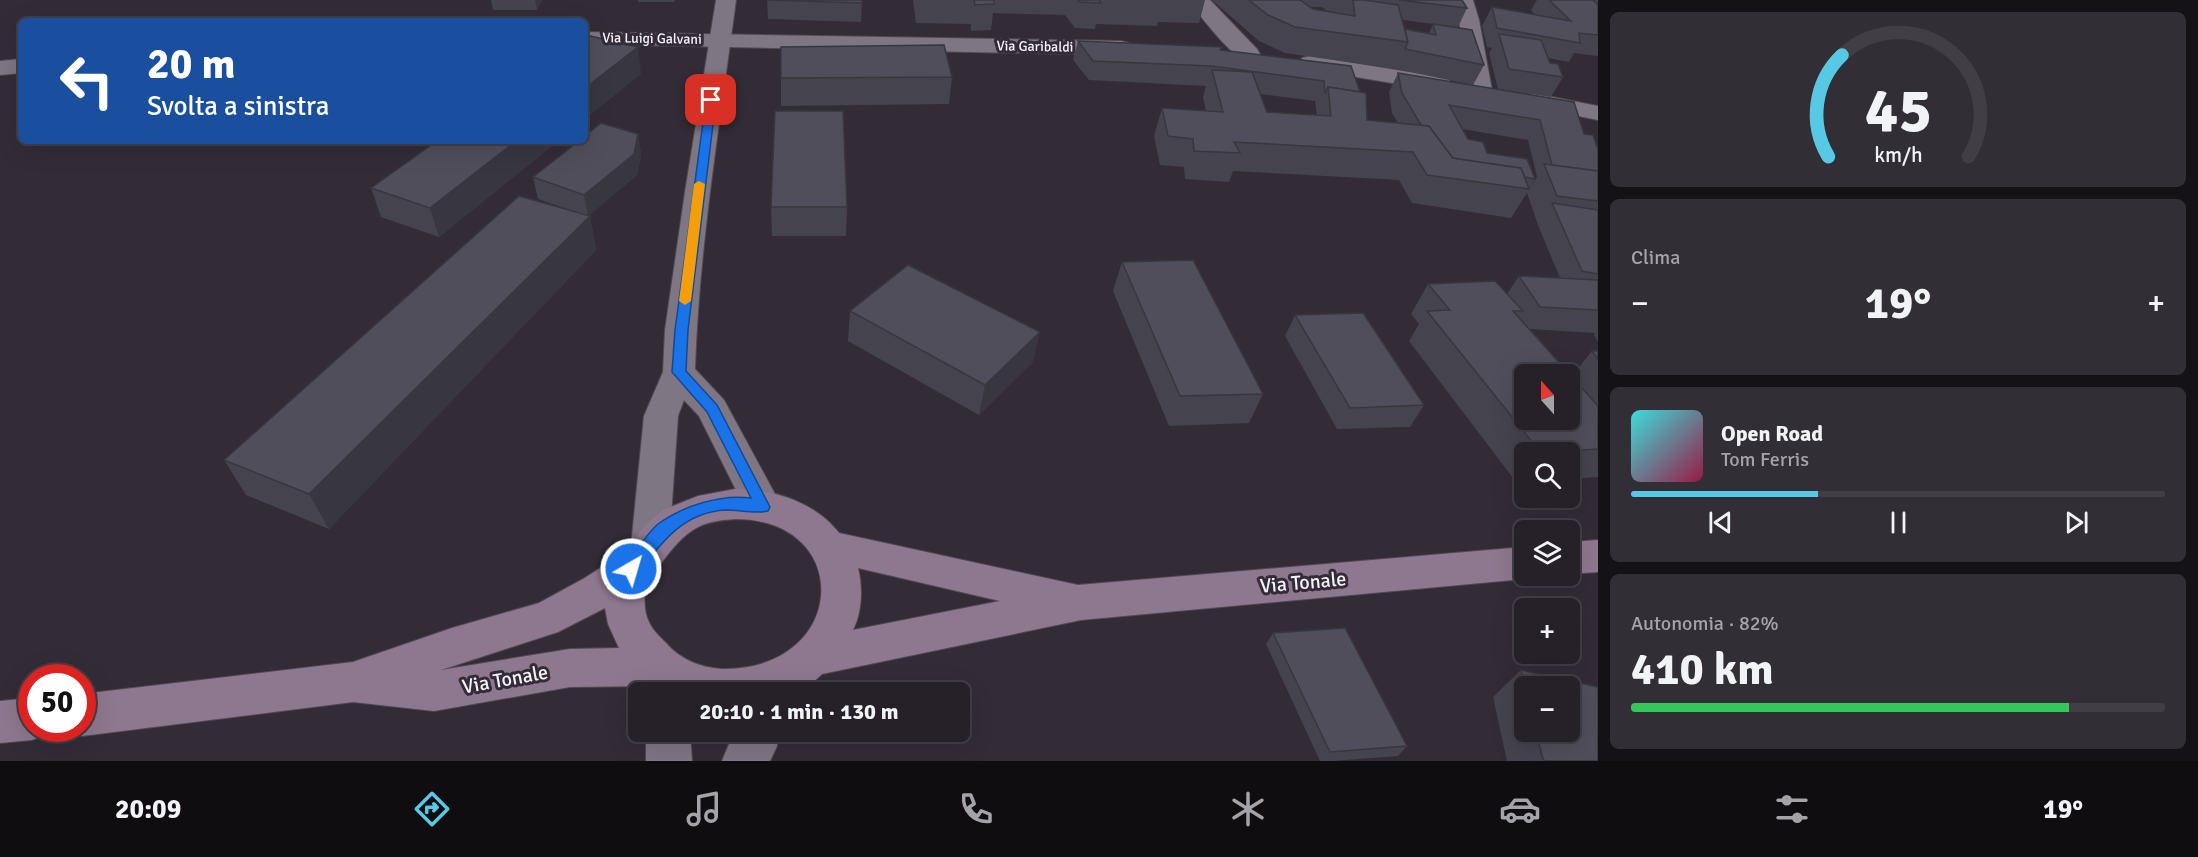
<!DOCTYPE html>
<html lang="it">
<head>
<meta charset="utf-8">
<style>
  body { margin:0; font-family:Signika,sans-serif; background:#322e35; color:#f1f3f6; height:100vh; display:flex; flex-direction:column; font-size:22px; white-space:nowrap }
  * { box-sizing:border-box; margin:0 }
  p { font-size:20px; color:#a4a3a8 }
  .icon { flex:none; width:33px; height:33px; fill:none; stroke:currentColor; stroke-width:2; stroke-linecap:round; stroke-linejoin:round }
  .map { position:relative; flex:1; overflow:hidden }
  .details { display:flex; flex-direction:column; gap:12px; padding:12px; background:#151217; width:600px }
  .details>* { flex:none }
  .top-card { position:absolute; left:18px; top:18px; width:570px; height:126px; border-radius:9px; box-shadow:0 6px 24px #0002,0 0 0 2px #423e46; background:#1a4fa0; color:#fff; overflow:hidden }
  .needle { width:39px; rotate:339deg }
  .buttons { position:absolute; left:1514px; top:364px; display:grid; gap:12px }
  .buttons a { display:grid; place-items:center; width:66px; height:66px; border-radius:9px; background:#262129; box-shadow:0 6px 24px #0002,0 0 0 2px #423e46; font-size:30px }
  .speed { position:absolute; left:18px; top:664px; display:flex; gap:12px; font-size:30px; font-weight:700; text-align:center }
  .speed>* { display:grid; place-content:center; width:78px; height:78px; border-radius:50%; background:#262129; box-shadow:0 6px 24px #0002,0 0 0 2px #423e46; line-height:1 }
  .speed .limit { border:9px solid #d22; background:#fff; color:#111 }
  .pin { position:absolute; display:grid; place-items:center; width:51px; height:51px; color:#fff; margin:-26px; border-radius:12px; box-shadow:0 3px 9px #0006 }
  .me { position:absolute; width:66px; margin:-33px; rotate:38deg; stroke-linejoin:round; filter:drop-shadow(0 0 4px #0008) }
  .turn { display:flex; align-items:center; gap:21px; height:126px; padding:0 30px; font-size:27px }
  .turn .icon { width:78px; height:78px; stroke-width:2.5 }
  .turn b { display:block; font-size:42px; line-height:51px }
  .big { font-size:45px; font-weight:700; line-height:1.1 }
  .details .card { flex:1; display:flex; flex-direction:column; justify-content:center; gap:9px; min-width:0; padding:0 21px; border-radius:9px; background:#322e35 }
  .details .dial { align-items:center; gap:0 }
  .dial svg { height:156px; overflow:visible; fill:none; stroke:#423e46; stroke-width:7; stroke-linecap:round; text-anchor:middle }
  .dial text { fill:#f1f3f6; stroke:none }
  .song { display:flex; align-items:center; gap:18px }
  .cover { width:72px; height:72px; border-radius:9px; background:linear-gradient(135deg,hsl(180 70% 55%),hsl(340 70% 35%)) }
  .played { height:6px; border-radius:3px; background:linear-gradient(90deg,#58c9e4 35%,#423e46 35%) }
  .keys { display:flex; justify-content:space-around; direction:ltr }
  .heat { display:flex; justify-content:space-between; align-items:center; font-size:33px; direction:ltr }
  .charge { height:9px; border-radius:4px; background:linear-gradient(90deg,#34c759 82%,#423e46 0) }
  .trip { position:absolute; left:628px; top:682px; width:342px; height:60px; border-radius:9px; background:#262129; box-shadow:0 6px 24px #0002,0 0 0 2px #423e46; font-weight:700; line-height:60px; text-align:center }
  .tab-bar { display:flex; height:96px; justify-content:space-around; align-items:center; background:#0f0d10; color:#a4a3a8 }
  .tab-bar .icon { width:42px; height:42px }
  .tab-bar .current { color:#58c9e4 }
  .tab-bar b { font-size:27px; color:#f1f3f6 }
  main { display:flex; flex:1; min-height:0 }
  .map>svg:first-child { display:block }
  .lines { fill:none; stroke-linecap:round; stroke-linejoin:round }
  .minor-casing { stroke:#504a53; stroke-width:2 }
  .tertiary-casing { stroke:#504a53; stroke-width:2 }
  .secondary-casing { stroke:#504a53; stroke-width:2 }
  .minor { fill:#7e7683; fill-rule:evenodd }
  .tertiary { fill:#7e7683; fill-rule:evenodd }
  .secondary { fill:#8e788f; fill-rule:evenodd }
  .wall { fill:#45434d; fill-rule:evenodd }
  .shaded-wall { fill:#38373f }
  .building { fill:#504e5a; stroke:#38373f; stroke-width:1.5; fill-rule:evenodd }
  .route { fill:#1a73e8; stroke:#114b97; stroke-width:1.5 }
  .slow { fill:#f59e0b }
  .labels { text-anchor:middle; stroke-width:6; stroke-linejoin:round; paint-order:stroke }
  .far-street-label { font-size:14px; fill:#f6f2f9; stroke:#332c37 }
  .near-street-label { font-size:20px; fill:#f6f2f9; stroke:#332c37 }
</style>
</head>
<body>
<main>
<div class="map">
<svg width="1598" height="761" viewBox="0 0 1598 761">
  <rect width="100%" height="100%" fill="#332c37"/>
  <g class="lines">
    <defs>
      <g id="minor">
        <path d="M1189,0H1210L1257,49L1260,54L1257,59C1252,60 1248,61 1243,59C1229,53 1198,14 1189,0Z"/>
        <polygon points="1453,0 1473,0 1479,20 1492,90 1488,95 1480,97 1472,95 1468,90 1459,20"/>
        <polygon points="585,32 1121,41 1129,43 1132,48 1129,53 1121,55 585,44"/>
        <polygon points="1310,56 1440,77 1448,79 1452,84 1448,89 1440,91 1302,68 1299,63 1302,58"/>
        <polygon points="21,59 21,73 0,75 0,61"/>
        <polygon points="1532,93 1598,106 1598,120 1524,105 1520,100 1524,95"/>
        <polygon points="646,732 690,732 692,761 646,761"/>
        <polygon points="734,732 778,732 777,746 770,761 722,761"/>
      </g>
      <path id="tertiary" d="M716,0H736C720,122 699,246 695,369L724,400L782,507L776,518L763,522L750,518L699,416L684,400L678,416L669,546L664,557L650,562L636,557L631,546L644,416L663,372L665,330L685,192Z"/>
      <g id="secondary">
        <path d="M735,489C773,489 815,502 839,533L1078,585L1524,547V576H1534L1524,579L1081,620L822,674L810,685L791,693H666L655,686L570,687L434,711L353,702L82,736L66,729H82V694L353,662L452,628L539,603L583,579L616,558L648,523L663,510L698,496ZM735,519C854,519 849,667 726,669C704,669 680,660 666,643C660,637 652,630 649,622C643,611 643,588 649,577C651,574 655,570 658,567C671,551 681,535 700,526C711,521 723,520 735,519ZM858,568L1000,601L853,630C862,612 863,588 858,568ZM605,608L608,624L619,648L570,649L441,670L558,632Z"/>
        <polygon points="1598,540 1598,572 1569,574 1569,542"/>
        <polygon points="32,698 32,729 50,729 48,734 32,740 0,743 0,701"/>
      </g>
    </defs>
    <!-- minor casing -->
    <use href="#minor" class="minor-casing"/>
    <!-- tertiary casing -->
    <use href="#tertiary" class="tertiary-casing"/>
    <!-- secondary casing -->
    <use href="#secondary" class="secondary-casing"/>
    <!-- minor -->
    <use href="#minor" class="minor"/>
    <!-- tertiary -->
    <use href="#tertiary" class="tertiary"/>
    <!-- secondary -->
    <use href="#secondary" class="secondary"/>
  </g>
  <!-- wall -->
  <g class="wall">
    <polygon points="491,0 542,0 537,10 493,10"/>
    <polygon points="638,0 675,0 674,2 638,2"/>
    <polygon points="767,0 862,0 861,22 768,19"/>
    <polygon points="913,0 1205,0 1199,23 1158,22 1157,26 1096,24 1095,29 1075,28 1065,15 993,13 991,30 971,31 971,24 916,23"/>
    <path d="M1213,0H1462L1467,8L1458,27L1436,24L1484,65L1473,85L1396,69L1285,53L1259,41L1213,1ZM1310,7H1322L1327,11L1313,9ZM1403,20L1433,24L1429,33L1405,29Z"/>
    <polygon points="1537,0 1598,0 1598,56 1574,53 1569,62 1548,58 1550,63 1563,77 1551,97 1498,89 1489,53 1492,48 1487,47 1482,26 1492,7 1535,15 1531,10"/>
    <path d="M1078,41L1221,50L1351,66L1367,120L1398,123L1392,113L1389,92L1398,73L1584,134L1598,150V342L1594,335L1595,333L1530,329L1572,376L1592,351H1598V477L1569,479V453H1524V482H1516L1409,341L1419,324L1411,314L1428,284L1507,294L1519,276L1560,278L1538,225L1527,193L1511,218L1412,203L1399,180L1233,171L1229,182L1185,179L1184,167L1160,165L1154,136L1162,108L1206,111L1203,97L1206,86L1089,80L1073,60ZM1260,94L1315,101L1317,115L1267,112ZM1462,129L1528,140L1537,177L1529,189L1535,179L1487,153L1468,139Z"/>
    <polygon points="781,47 952,77 949,104 781,106"/>
    <polygon points="638,134 641,155 637,175 589,215 590,216 596,250 329,529 246,495 224,460 576,212 538,199 533,177"/>
    <polygon points="437,141 558,141 439,237 381,217 371,188"/>
    <polygon points="771,207 847,207 846,236 772,236"/>
    <polygon points="1122,262 1263,394 1249,423 1169,426 1113,291"/>
    <polygon points="850,311 1033,362 979,415 848,341"/>
    <polygon points="1295,315 1424,405 1410,427 1337,429 1285,336"/>
    <polygon points="1273,633 1407,746 1398,756 1333,761 1320,761 1266,644"/>
    <path d="M1521,670L1598,687V761H1507L1493,697ZM1524,687H1569V732H1524Z"/>
  </g>
  <!-- shaded-wall -->
  <g class="shaded-wall">
    <polygon points="535,0 542,0 537,10"/>
    <polygon points="638,47 641,74 585,119 585,88"/>
    <polygon points="638,134 641,155 637,175 588,216 584,195"/>
    <polygon points="516,141 558,141 439,237 430,208"/>
    <polygon points="590,216 596,250 329,529 309,494"/>
    <polygon points="1040,332 1033,362 979,415 985,385"/>
  </g>
  <!-- building -->
  <g class="building">
    <polygon points="767,0 862,0 862,3"/>
    <polygon points="974,0 994,0 994,4 975,5"/>
    <polygon points="1078,0 1099,0 1101,3 1080,2"/>
    <polygon points="1249,0 1300,0 1313,9 1355,16 1353,0 1364,0 1398,5 1408,42 1295,27 1268,15"/>
    <polygon points="1399,0 1462,0 1467,8"/>
    <polygon points="1549,0 1593,0 1598,5 1598,35 1579,33 1580,43 1497,28 1492,7 1571,21"/>
    <polygon points="1433,24 1472,30 1484,65 1405,49 1408,42 1405,29 1436,35"/>
    <polygon points="1499,34 1541,40 1550,63 1558,64 1563,77 1509,69"/>
    <polygon points="586,35 638,47 585,88 585,36"/>
    <polygon points="1078,41 1222,47 1220,50 1351,66 1360,92 1328,87 1325,94 1324,81 1211,66 1093,61"/>
    <polygon points="944,45 952,77 781,78 781,47"/>
    <polygon points="1212,70 1252,72 1267,112 1331,116 1328,87 1366,93 1367,120 1429,126 1453,158 1521,168 1529,189 1427,175 1413,152 1234,142 1240,153 1194,151 1193,139 1168,136 1162,108 1223,112"/>
    <polygon points="1398,73 1574,102 1584,134 1593,135 1598,150 1598,171 1552,165 1540,120 1449,105 1468,139 1483,142 1487,153 1527,159 1535,179 1525,177 1521,168 1453,158 1429,126 1421,125 1402,93"/>
    <polygon points="775,111 843,111 847,207 771,207"/>
    <polygon points="601,123 638,134 634,154 584,195 533,177 579,141 585,141 585,136"/>
    <polygon points="437,141 516,141 430,208 371,188"/>
    <polygon points="1544,164 1598,171 1598,201 1557,196"/>
    <polygon points="519,196 590,216 309,494 224,460"/>
    <polygon points="1552,203 1598,210 1598,274 1582,271"/>
    <polygon points="1193,260 1263,394 1180,396 1122,262"/>
    <polygon points="908,265 1040,332 985,385 850,311"/>
    <polygon points="1519,276 1598,280 1598,310 1540,307"/>
    <path d="M1495,281L1523,311H1513L1598,406V449L1541,453L1427,311L1450,310L1428,284ZM1524,375H1569V420H1524Z"/>
    <polygon points="1363,313 1424,405 1350,408 1295,315"/>
    <polygon points="1592,351 1598,351 1598,359"/>
    <polygon points="1345,628 1407,746 1330,752 1273,633"/>
    <polygon points="1521,670 1598,687 1598,761 1545,761 1543,759 1536,732 1569,732 1569,687 1525,687"/>
  </g>
  <!-- route -->
  <path class="route" d="M711,97L716,100L688,330L686,371L717,405L770,507L768,511C758,514 738,510 726,510C683,512 661,543 637,574L631,576L626,574L623,569L626,564C636,552 646,534 658,524C683,506 720,494 751,498L707,412L672,372L675,330L706,100Z"/>
  <!-- slow -->
  <polygon class="slow" points="699,181 705,184 691,301 685,305 679,301 694,184"/>
  <g class="labels">
    <!-- far-street labels -->
    <g class="far-street-label">
      <text transform="translate(652 38) rotate(1)" y="5">Via Luigi Galvani</text>
      <text transform="translate(1035 46) rotate(1)" y="5">Via Garibaldi</text>
    </g>
    <!-- near-street labels -->
    <g class="near-street-label">
      <text transform="translate(1303 582) rotate(-5)" y="7">Via Tonale</text>
      <text transform="translate(505 679) rotate(-10)" y="7">Via Tonale</text>
    </g>
  </g>
</svg>
<div class="buttons">
<a><svg class="needle" viewBox="-14 -14 28 28"><path d="M0-13l5 13h-10z" fill="#e53935"/><path d="M0 13l5-13h-10z" fill="#a4a3a8"/></svg></a>
<a><svg class="icon" aria-label="search" viewBox="0 0 24 24"><circle cx="10" cy="10" r="6"/><path d="M15 15l6 6"/></svg></a>
<a><svg class="icon" aria-label="layers" viewBox="0 0 24 24"><path d="M12 4l9 5-9 5-9-5zM3 14l9 5 9-5"/></svg></a>
<a>+</a>
<a>−</a>
</div>
<div class="speed"><div class="limit">50</div></div>
<div class="pin" style="left:711px;top:100px;background:#d93025"><svg class="icon" aria-label="arrive" viewBox="0 0 24 24"><path d="M6 21V4h12l-3 4 3 4H6"/></svg></div>
<svg class="me" style="left:631px;top:569px" viewBox="-20 -20 40 40"><circle r="17" fill="#1a73e8" stroke="#fff" stroke-width="3"/><path d="M0-11L8 9 0 5-8 9z" fill="#fff"/></svg>
<div class="trip">20:10 · 1 min · 130 m</div>
<div class="top-card">
<div class="turn"><svg class="icon" aria-label="left" viewBox="0 0 24 24"><path d="M17 20v-9H6M10 6l-5 5 5 5"/></svg><div><b>20 m</b>Svolta a sinistra</div></div>
</div>
</div>
<section class="details">
<div class="card dial"><svg viewBox="0 0 100 80">
<path d="M14 69A42 42 0 1 1 86 69"/>
<path d="M14 69A42 42 0 0 1 21 17" stroke="#58c9e4"/>
<text x="50" y="56" font-size="32" font-weight="700">45</text>
<text x="50" y="72" font-size="11">km/h</text>
</svg></div>
<div class="card"><p>Clima</p>
<div class="heat"><a>−</a><b class="big">19°</b><a>+</a></div>
</div>
<div class="card">
<div class="song"><i class="cover"></i><div><b>Open Road</b><p>Tom Ferris</p></div></div>
<div class="played"></div>
<div class="keys"><svg class="icon" aria-label="previous" viewBox="0 0 24 24"><path d="M18 5L8 12l10 7zM5 5v14"/></svg><svg class="icon" aria-label="pause" viewBox="0 0 24 24"><path d="M8 5v14M16 5v14"/></svg><svg class="icon" aria-label="next" viewBox="0 0 24 24"><path d="M6 5l10 7-10 7zM19 5v14"/></svg></div>
</div>
<div class="card"><p>Autonomia · 82%</p><b class="big">410 km</b><div class="charge"></div></div>
</section>
</main>
<nav class="tab-bar">
<b>20:09</b>
<svg class="icon current" aria-label="directions" viewBox="0 0 24 24"><path d="M12 3l9 9-9 9-9-9zM9 14v-3h6M13 9l2 2-2 2"/></svg>
<svg class="icon" aria-label="music" viewBox="0 0 24 24"><path d="M9 18V5l10-2v13"/><circle cx="6" cy="18" r="3"/><circle cx="16" cy="16" r="3"/></svg>
<svg class="icon" aria-label="phone" viewBox="0 0 24 24"><path d="M5 4h4l2 5-3 2q2 4 5 5l2-3 5 2v4C11 20 4 13 5 4z"/></svg>
<svg class="icon" aria-label="climate" viewBox="0 0 24 24"><path d="M12 3v18M4 7l16 10M4 17L20 7"/></svg>
<svg class="icon" aria-label="car" viewBox="0 0 24 24"><path d="M5 17H2v-5l4-1 3-4h7l3 4 3 1v5h-3M9 17h6M6 11h13"/><circle cx="7" cy="17" r="2"/><circle cx="17" cy="17" r="2"/></svg>
<svg class="icon" aria-label="filters" viewBox="0 0 24 24"><path d="M4 7h16M4 17h16"/><circle cx="9" cy="7" r="2"/><circle cx="15" cy="17" r="2"/></svg>
<b>19°</b>
</nav>
</body>
</html>
